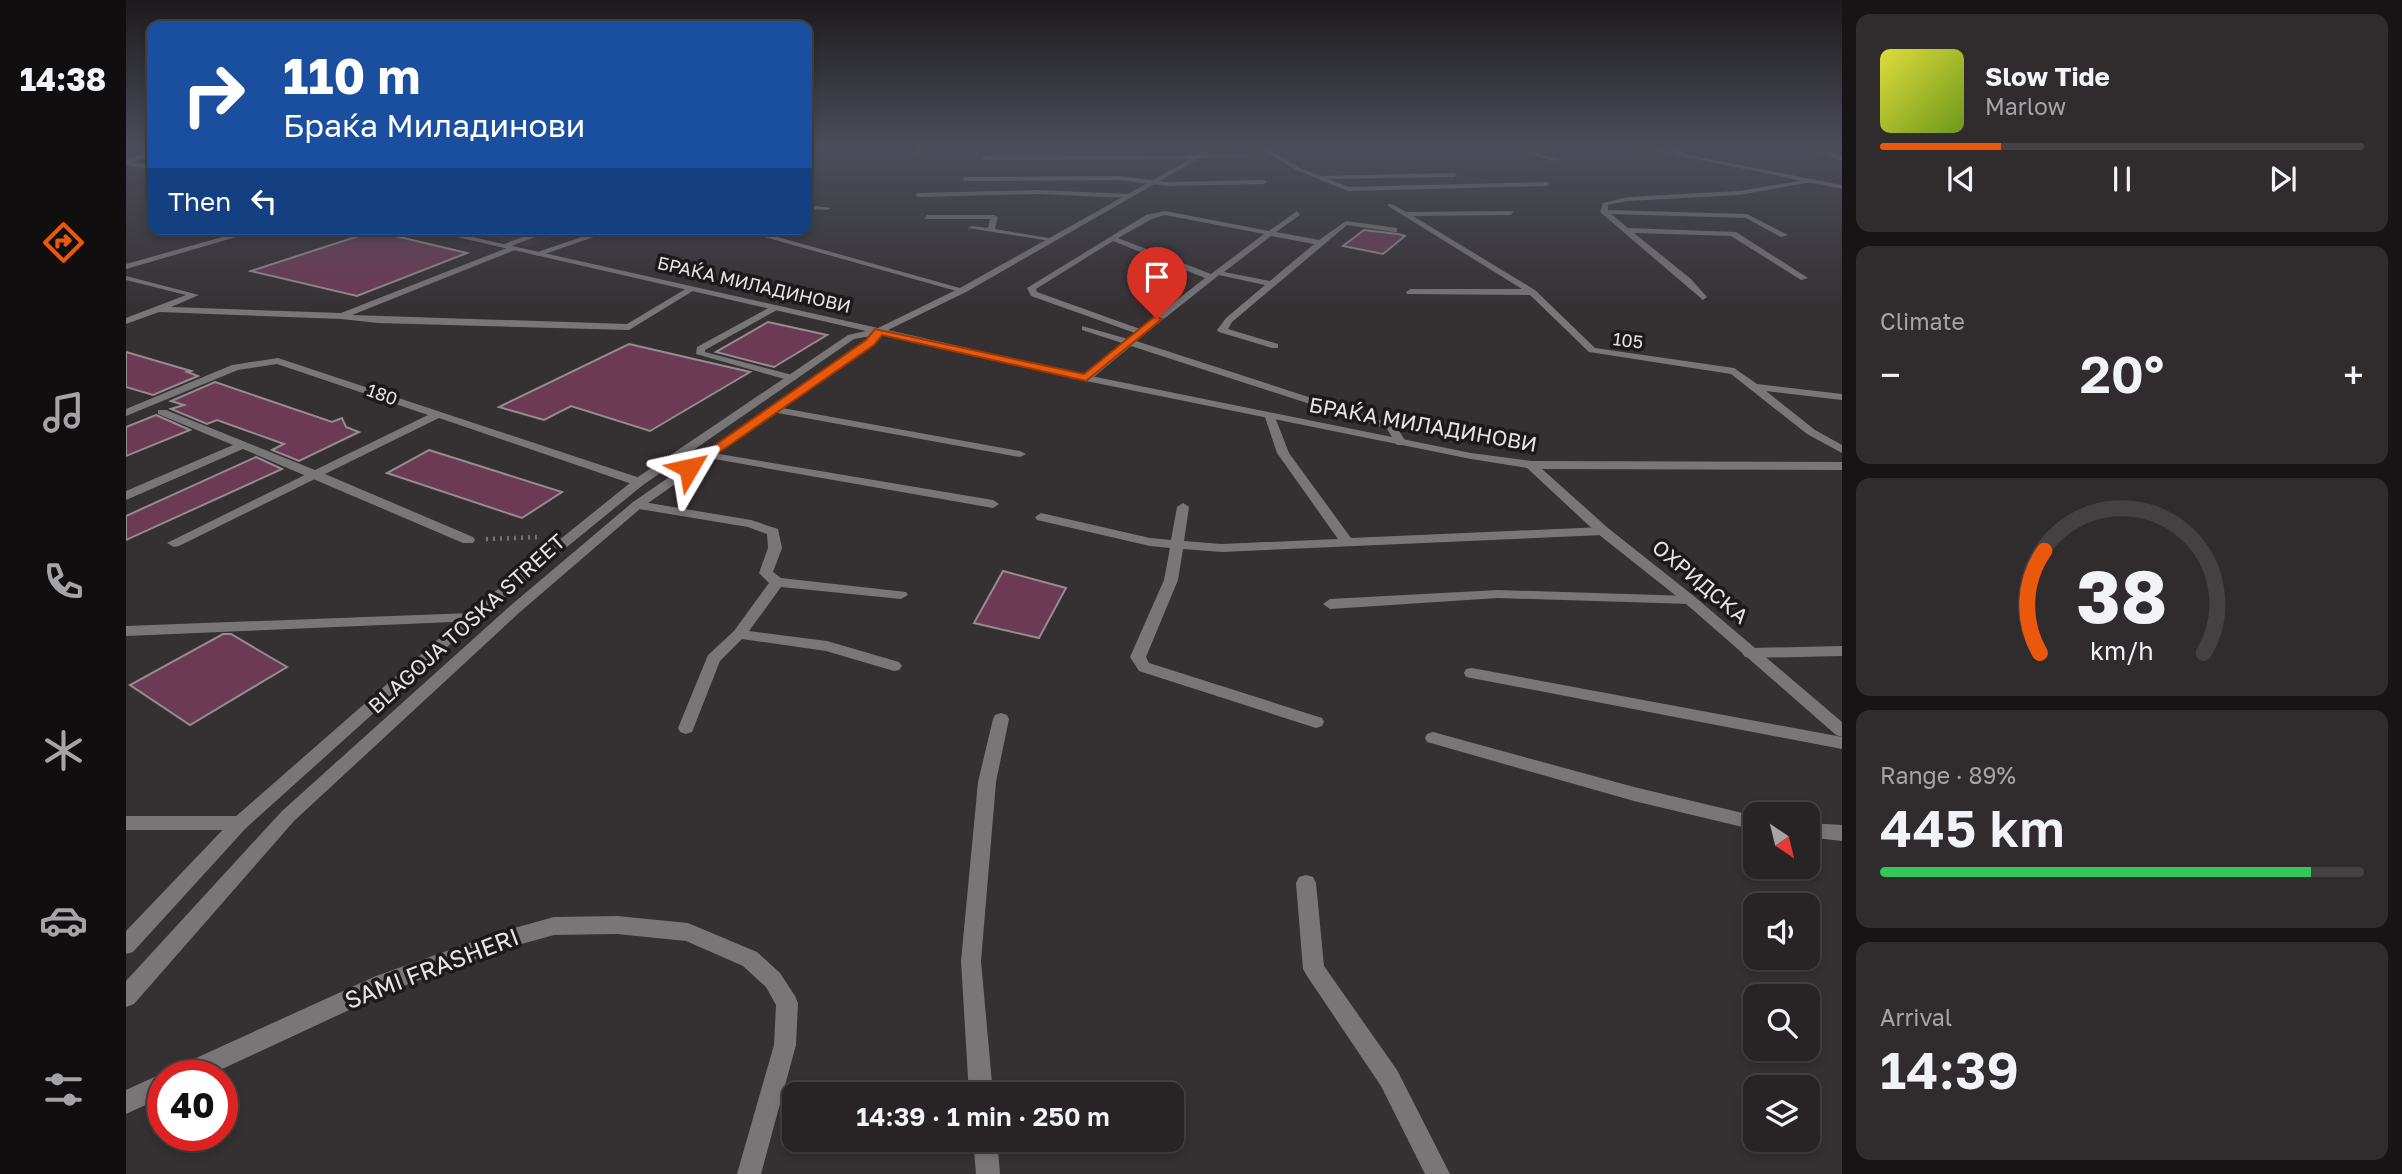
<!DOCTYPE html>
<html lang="en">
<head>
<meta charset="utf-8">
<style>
  body { margin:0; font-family:"Golos Text",sans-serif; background:#302c2e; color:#f1f3f6; height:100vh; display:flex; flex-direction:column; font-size:26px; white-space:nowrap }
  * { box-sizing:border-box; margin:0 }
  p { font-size:23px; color:#a5a4a7 }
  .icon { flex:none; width:38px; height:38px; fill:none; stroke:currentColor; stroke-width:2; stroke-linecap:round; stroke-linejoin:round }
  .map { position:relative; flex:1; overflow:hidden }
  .details { display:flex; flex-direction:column; gap:14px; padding:14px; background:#161415; width:560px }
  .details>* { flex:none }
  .guide { position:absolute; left:21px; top:21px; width:665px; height:214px; border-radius:14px; box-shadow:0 4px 10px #0003,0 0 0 2px #444143; background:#1a4fa0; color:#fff; overflow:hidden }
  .needle { width:46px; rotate:145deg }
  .tools { position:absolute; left:1617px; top:802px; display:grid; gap:14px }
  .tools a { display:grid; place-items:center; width:77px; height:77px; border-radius:14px; background:#282426; box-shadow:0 4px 10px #0003,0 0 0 2px #444143; font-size:35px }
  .speed { position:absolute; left:21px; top:1060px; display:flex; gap:14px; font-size:35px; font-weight:700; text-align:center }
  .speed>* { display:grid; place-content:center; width:91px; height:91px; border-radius:50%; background:#282426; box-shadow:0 4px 10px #0003,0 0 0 2px #444143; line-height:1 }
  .speed .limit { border:10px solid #d22; background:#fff; color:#111 }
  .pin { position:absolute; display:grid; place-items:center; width:60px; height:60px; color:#fff; margin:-72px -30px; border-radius:50% 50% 50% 0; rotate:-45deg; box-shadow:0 0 7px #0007 }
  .pin .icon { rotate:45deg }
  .me { position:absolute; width:77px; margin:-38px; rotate:54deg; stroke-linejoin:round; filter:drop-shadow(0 0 5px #0008) }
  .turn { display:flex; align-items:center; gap:24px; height:147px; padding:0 21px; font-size:32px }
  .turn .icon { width:91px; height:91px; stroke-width:2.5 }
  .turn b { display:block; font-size:49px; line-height:60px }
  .then { display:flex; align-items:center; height:66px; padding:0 21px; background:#0003; gap:14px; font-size:26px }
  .big { font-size:52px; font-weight:600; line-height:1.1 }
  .details .tile { flex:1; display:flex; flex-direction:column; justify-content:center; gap:10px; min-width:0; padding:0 24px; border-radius:14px; background:#302c2e }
  .details .dial { align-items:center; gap:0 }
  .dial svg { height:182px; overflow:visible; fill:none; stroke:#444143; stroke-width:7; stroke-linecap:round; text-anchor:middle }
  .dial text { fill:#f1f3f6; stroke:none }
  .song { display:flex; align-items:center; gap:21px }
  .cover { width:84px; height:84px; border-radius:10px; background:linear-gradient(135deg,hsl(60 70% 55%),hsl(80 70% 35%)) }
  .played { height:7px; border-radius:4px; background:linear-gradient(90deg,#ea580c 25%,#444143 25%) }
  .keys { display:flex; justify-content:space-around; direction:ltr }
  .heat { display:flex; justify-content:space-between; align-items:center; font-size:38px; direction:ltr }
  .charge { height:10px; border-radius:5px; background:linear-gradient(90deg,#34c759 89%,#444143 0) }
  .trip { position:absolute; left:656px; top:1082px; width:402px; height:70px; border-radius:14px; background:#282426; box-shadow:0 4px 10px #0003,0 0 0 2px #444143; font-weight:600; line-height:70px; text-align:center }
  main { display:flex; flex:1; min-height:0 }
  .tabs { display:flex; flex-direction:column; width:126px; justify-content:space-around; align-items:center; background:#100e0f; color:#a5a4a7 }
  .tabs .icon { width:49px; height:49px }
  .tabs .active { color:#ea580c }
  .tabs b { font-size:32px; color:#f1f3f6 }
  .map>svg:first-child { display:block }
  .built { fill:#42363c }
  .building { fill:#6c3a53; stroke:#948d90; stroke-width:2 }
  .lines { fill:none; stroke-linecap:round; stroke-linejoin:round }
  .path { stroke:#777375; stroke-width:4.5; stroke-dasharray:2 5; stroke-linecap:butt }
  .service { fill:#797678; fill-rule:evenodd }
  .minor { fill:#797678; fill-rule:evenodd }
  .tertiary { fill:#797678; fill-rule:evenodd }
  .route { fill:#ea580c; stroke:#983908; stroke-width:2 }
  .labels { text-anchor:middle; stroke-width:7; stroke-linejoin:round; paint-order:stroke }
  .far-street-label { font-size:18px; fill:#e6e3e4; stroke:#1b191a }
  .street-label { font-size:21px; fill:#e6e3e4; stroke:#1b191a }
  .near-street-label { font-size:24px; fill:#e6e3e4; stroke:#1b191a }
</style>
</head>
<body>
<main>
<nav class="tabs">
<b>14:38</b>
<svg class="icon active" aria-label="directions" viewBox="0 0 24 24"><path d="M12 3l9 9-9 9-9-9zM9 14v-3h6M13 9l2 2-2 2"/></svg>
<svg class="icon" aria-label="music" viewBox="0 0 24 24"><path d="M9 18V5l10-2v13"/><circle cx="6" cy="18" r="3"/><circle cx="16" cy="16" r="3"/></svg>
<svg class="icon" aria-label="phone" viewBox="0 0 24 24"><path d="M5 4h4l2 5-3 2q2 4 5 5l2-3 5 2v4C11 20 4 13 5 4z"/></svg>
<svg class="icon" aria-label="climate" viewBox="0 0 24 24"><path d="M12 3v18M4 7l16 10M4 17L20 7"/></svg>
<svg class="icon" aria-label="car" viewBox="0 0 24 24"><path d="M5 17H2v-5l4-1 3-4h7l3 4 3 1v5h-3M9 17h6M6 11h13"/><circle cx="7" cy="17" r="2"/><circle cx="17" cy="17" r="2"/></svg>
<svg class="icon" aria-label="filters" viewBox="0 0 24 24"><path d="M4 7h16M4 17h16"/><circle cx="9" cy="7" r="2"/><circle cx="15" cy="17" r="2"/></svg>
</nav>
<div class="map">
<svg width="1716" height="1174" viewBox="0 0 1716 1174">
  <rect width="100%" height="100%" fill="#353032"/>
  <!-- built -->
  <polygon class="built" points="332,229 453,229 401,246"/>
  <!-- building -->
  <g class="building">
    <polygon points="1238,230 1272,234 1279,236 1257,254 1217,246"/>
    <polygon points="248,231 341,253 231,296 125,271"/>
    <polygon points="642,322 701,335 648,367 590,352"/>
    <polygon points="503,344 624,372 524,431 445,406 418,420 373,407"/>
    <polygon points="0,352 65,371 61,372 72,376 27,395 0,387"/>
    <polygon points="89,382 206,422 216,418 220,427 233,432 173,461 146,450 158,444 91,420 81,424 45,409 58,405 45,401"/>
    <polygon points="30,415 64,430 0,456 0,427"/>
    <polygon points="303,450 436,492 396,518 261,473"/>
    <polygon points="130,457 156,469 0,540 0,516"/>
    <polygon points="877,571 940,588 913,638 848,623"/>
    <polygon points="97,634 105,634 161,667 64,725 4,685"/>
  </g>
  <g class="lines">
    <!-- path -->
    <polyline class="path" points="360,539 414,537"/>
    <!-- service -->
    <g class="service">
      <polygon points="1541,147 1548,147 1558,152 1555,156 1551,156 1552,153"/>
      <polygon points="26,152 26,156 0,163 0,159"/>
      <polygon points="418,229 430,229 380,248 373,246"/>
      <polygon points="648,305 652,308 651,310 579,350 579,352 670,376 670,380 662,380 570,354 571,347"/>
      <polygon points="189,470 193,471 193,477 53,546 48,547 41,543"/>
    </g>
    <!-- minor -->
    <g class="minor">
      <polygon points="791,147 797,147 791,155 787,155"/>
      <polygon points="1132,147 1139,147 1174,168 1194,176 1328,173 1331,175 1328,177 1202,179 1223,187 1421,182 1424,184 1421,186 1222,191 1170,170"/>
      <polygon points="1385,147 1393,147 1432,160 1427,161"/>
      <polygon points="1122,155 1120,158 858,160 855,158 858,156"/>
      <polygon points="0,161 26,166 26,170 0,165"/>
      <polygon points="993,176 1041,182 1138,180 1141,182 1138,184 1041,186 993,180 839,181 836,179 839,177"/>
      <polygon points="1684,179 1686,182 1613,195 1502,201 1482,205 1482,210 1621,214 1662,235 1655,237 1620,218 1485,214 1502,228 1610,232 1682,278 1675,280 1605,236 1508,233 1565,279 1581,297 1577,300 1474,212 1477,203 1502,197 1613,191"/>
      <polygon points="913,190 1002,194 1005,196 1002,198 913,194 792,197 789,195 792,193"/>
      <polygon points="1262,204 1266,204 1280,212 1388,211 1385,215 1287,216 1409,290 1469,348 1608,368 1631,384 1716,394 1716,400 1640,391 1689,430 1716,445 1716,453 1681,434 1605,374 1463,352 1404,295 1281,294 1280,292 1284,289 1396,289 1262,206"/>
      <polygon points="681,205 705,208 701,210 681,209"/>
      <path d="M1039,211L1143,231L1171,211L1174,215L1150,232L1193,240L1220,221L1271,228V232H1268L1221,225L1106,322L1102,329L1152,344V348H1146L1093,332L1091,330L1100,318L1139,285L1093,275L1010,341L1269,425L1281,443L1279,445H1271L1261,429L1005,346L964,380H956V376L996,343L956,330V326L1002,339L1009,333L905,296L901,288L1020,215ZM1039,215L1138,234L1085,274L992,238L1026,219ZM1145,236L1188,244L1144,281L1098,272ZM987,241L1079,278L1014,329L911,292L910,289Z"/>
      <polygon points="801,215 868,215 872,217 869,229 928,239 924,241 842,228 846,226 862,228 864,219 798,219"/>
      <polygon points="479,229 491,229 413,256 406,254"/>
      <polygon points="610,229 623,229 841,290 834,292"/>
      <polygon points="386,246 390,248 389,250 226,315 501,324 563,287 570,289 503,330 252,323 215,319 33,312 0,324 0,318 60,295 0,280 0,276 73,295 45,307 215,313"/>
      <polygon points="152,358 517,479 519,482 513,486 509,485 313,418 199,474 347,537 349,540 347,543 337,543 117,449 0,500 0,491 107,445 32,414 32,410 40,410 189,470 302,415 151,364 112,370 0,416 0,409 106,365"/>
      <polygon points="645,406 894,451 900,454 894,457 641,411 640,409"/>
      <polygon points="1144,414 1149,417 1163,453 1225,538 1477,527 1483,531 1477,535 1096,552 1057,549 1052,580 1020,657 1023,663 1196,718 1198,722 1196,726 1190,728 1013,671 1004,657 1038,580 1044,548 1024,546 911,520 909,517 915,513 1024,538 1045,540 1051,507 1057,503 1063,507 1058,541 1096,544 1212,539 1151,453 1139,417"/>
      <polygon points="581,452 867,500 873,504 867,508 577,457 575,455"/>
      <polygon points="511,501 625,520 652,529 656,548 647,572 655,578 780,592 782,595 775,599 655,587 623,631 701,641 773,662 776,666 773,670 768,671 700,651 616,639 594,661 566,732 560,734 554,732 552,728 582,655 608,631 643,583 633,573 642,548 641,534 622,527 507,508 505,505 507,502"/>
      <polygon points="1372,590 1564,596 1571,600 1564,604 1372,598 1204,609 1197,604 1204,599"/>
      <polygon points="345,613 352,618 350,621 0,636 0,626"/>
      <polygon points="1716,646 1716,656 1624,658 1619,657 1616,653 1619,649 1624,648"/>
      <polygon points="1346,668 1716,737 1716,749 1340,677 1338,673 1340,669"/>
      <polygon points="875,713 881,715 883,719 870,782 855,961 867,1094 843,1094 835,961 852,782 867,719 869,715"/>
      <polygon points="1307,732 1508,787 1629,816 1629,830 1508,801 1301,742 1299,738 1301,734"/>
      <polygon points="0,816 114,816 120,818 123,823 120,828 114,830 0,830"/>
      <polygon points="1682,823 1716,825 1716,841 1682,837"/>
      <polygon points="1180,875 1187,877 1190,883 1198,966 1271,1070 1324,1174 1299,1174 1255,1086 1181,976 1177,969 1170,883 1173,877"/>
      <polygon points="491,916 562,923 631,952 654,973 669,996 672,1003 670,1045 635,1174 611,1174 648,1045 650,1005 640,987 617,966 560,941 491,934 428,935 377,949 264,991 81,1076 45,1076 48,1068 250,976 377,931 428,917"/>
      <polygon points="37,1073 44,1076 37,1076 37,1097 0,1114 0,1090"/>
      <polygon points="847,1139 871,1139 874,1174 850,1174"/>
    </g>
    <!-- tertiary -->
    <g class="tertiary">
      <polygon points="1086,147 1093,147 840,292 762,330 960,375 1345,453 1405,461 1716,462 1716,470 1416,469 1482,528 1569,597 1716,722 1716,737 1710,735 1559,603 1472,534 1401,468 1345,459 960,381 755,335 747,345 515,508 394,612 168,821 8,1004 0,1007 0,981 156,811 384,606 507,502 741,341 745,336 728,339 517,485 350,621 120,828 7,952 0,954 0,931 108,818 340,615 509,479 722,335 740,331 296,229 311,229 752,328 834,288"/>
      <polygon points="1511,147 1522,147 1716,185 1716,189"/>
      <polygon points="1684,147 1692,147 1716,157 1716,161"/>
      <polygon points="125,229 138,229 0,269 0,264"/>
    </g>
  </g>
  <!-- sky -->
  <linearGradient id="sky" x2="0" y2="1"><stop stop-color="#1d1a1c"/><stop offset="0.47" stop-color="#4b4e5a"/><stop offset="1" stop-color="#4b4e5a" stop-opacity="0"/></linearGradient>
  <rect width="1716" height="311" fill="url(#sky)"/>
  <!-- route -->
  <polygon class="route" points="1028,317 1036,319 960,381 756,335 748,345 568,470 556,468 740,340 749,329 958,374"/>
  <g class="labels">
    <!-- far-street labels -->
    <g class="far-street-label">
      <text transform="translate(628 285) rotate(13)" y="6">БРАЌА МИЛАДИНОВИ</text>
      <text transform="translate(1502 341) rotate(7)" y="6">105</text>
      <text transform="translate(256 395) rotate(20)" y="6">180</text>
    </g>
    <!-- street labels -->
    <g class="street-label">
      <text transform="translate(1297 425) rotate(10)" y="7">БРАЌА МИЛАДИНОВИ</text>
      <text transform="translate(1574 582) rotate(40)" y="7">ОХРИДСКА</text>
      <text transform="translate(341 624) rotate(-42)" y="7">BLAGOJA TOSKA STREET</text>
    </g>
    <!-- near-street labels -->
    <g class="near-street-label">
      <text transform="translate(306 969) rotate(-21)" y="8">SAMI FRASHERI</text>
    </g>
  </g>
</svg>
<div class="tools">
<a><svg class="needle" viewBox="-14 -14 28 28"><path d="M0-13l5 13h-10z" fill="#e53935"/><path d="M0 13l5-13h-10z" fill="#a5a4a7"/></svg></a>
<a><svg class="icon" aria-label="sound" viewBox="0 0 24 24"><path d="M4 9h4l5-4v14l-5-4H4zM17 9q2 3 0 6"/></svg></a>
<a><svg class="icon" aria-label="search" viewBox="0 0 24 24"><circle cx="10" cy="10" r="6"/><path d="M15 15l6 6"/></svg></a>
<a><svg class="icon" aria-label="layers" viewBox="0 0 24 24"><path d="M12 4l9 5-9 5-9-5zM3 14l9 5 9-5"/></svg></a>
</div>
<div class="speed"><div class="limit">40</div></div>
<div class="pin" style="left:1031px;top:319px;background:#d93025"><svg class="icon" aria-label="arrive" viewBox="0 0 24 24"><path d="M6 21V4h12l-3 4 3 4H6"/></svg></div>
<svg class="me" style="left:563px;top:468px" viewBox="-20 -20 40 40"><path d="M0-17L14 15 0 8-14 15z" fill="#ea580c" stroke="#fff" stroke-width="4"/></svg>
<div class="trip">14:39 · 1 min · 250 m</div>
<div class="guide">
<div class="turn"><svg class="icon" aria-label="right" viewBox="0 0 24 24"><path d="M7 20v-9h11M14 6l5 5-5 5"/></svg><div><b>110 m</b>Браќа Миладинови</div></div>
<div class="then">Then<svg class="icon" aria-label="left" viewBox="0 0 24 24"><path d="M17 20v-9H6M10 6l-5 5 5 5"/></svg></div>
</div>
</div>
<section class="details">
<div class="tile">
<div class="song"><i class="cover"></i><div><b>Slow Tide</b><p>Marlow</p></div></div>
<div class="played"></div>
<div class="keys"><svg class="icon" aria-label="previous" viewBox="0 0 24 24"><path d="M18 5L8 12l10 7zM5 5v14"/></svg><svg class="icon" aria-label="pause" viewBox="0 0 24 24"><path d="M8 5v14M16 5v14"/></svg><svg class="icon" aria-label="next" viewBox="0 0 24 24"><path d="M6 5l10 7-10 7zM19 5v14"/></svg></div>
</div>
<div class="tile"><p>Climate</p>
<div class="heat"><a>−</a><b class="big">20°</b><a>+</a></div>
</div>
<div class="tile dial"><svg viewBox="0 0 100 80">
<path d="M14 69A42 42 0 1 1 86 69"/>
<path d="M14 69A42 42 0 0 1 16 24" stroke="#ea580c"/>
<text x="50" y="56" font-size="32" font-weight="700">38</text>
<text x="50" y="72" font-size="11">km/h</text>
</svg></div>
<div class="tile"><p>Range · 89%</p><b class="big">445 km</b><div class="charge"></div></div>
<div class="tile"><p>Arrival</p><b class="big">14:39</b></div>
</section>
</main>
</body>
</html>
